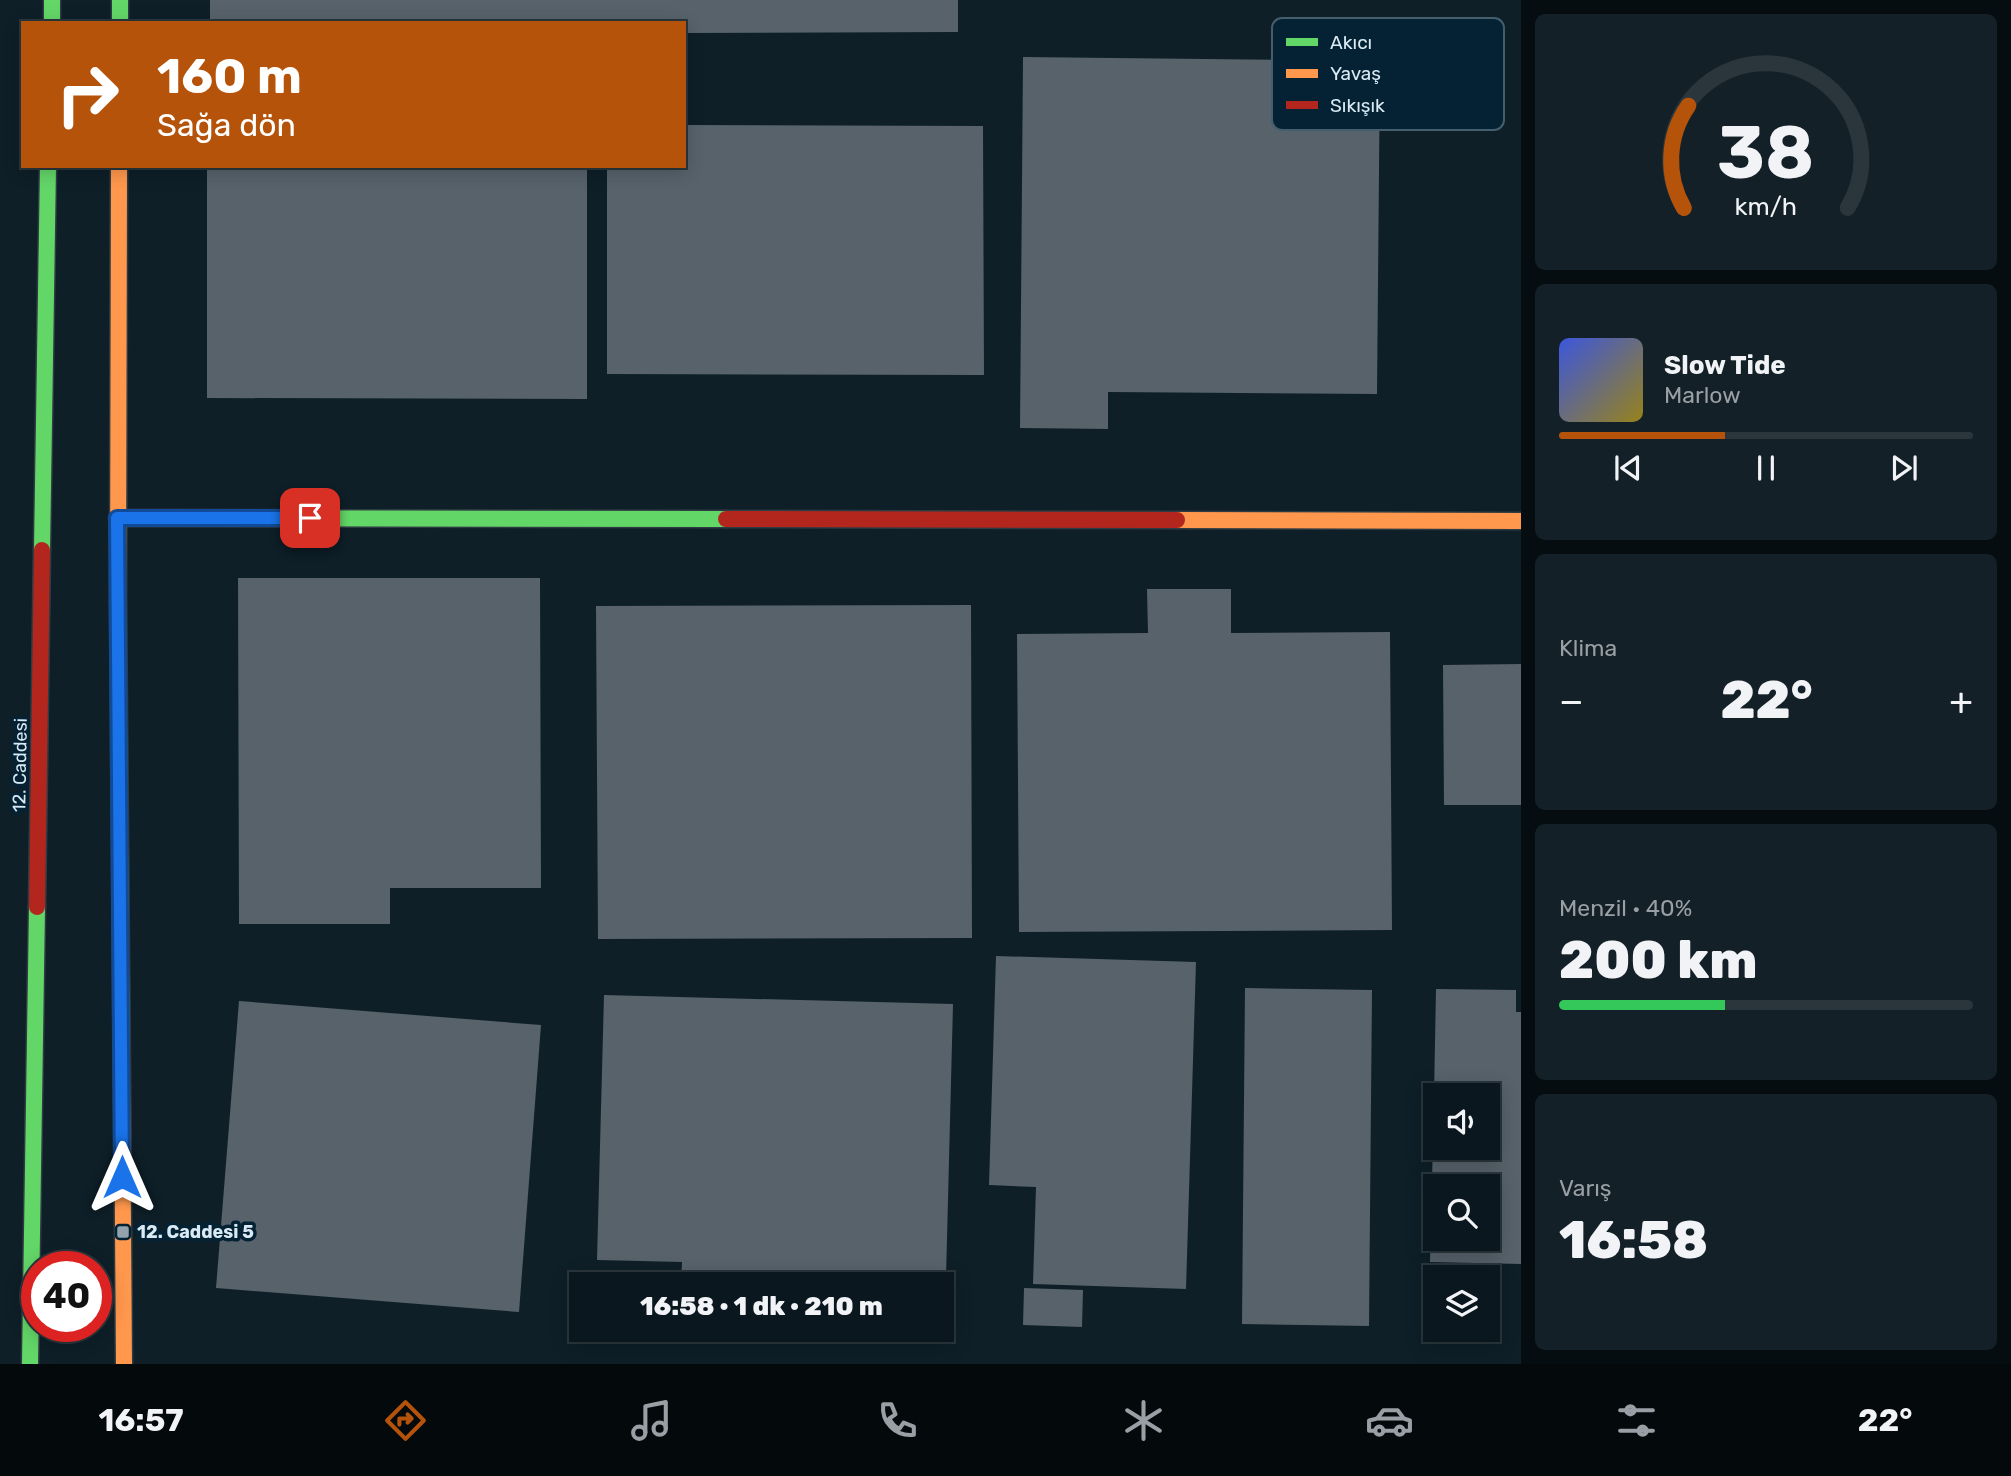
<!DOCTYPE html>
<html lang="tr">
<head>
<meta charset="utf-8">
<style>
  body { margin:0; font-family:Rubik,sans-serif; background:#132027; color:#f1f3f6; height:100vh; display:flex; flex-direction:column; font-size:26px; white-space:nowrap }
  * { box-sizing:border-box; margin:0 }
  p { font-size:23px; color:#999fa4 }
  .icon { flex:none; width:38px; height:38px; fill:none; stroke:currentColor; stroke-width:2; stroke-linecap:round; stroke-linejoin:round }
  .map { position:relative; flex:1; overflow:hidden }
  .sheet { display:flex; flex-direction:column; gap:14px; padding:14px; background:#060d10; width:490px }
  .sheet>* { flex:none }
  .banner { position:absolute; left:21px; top:21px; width:665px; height:147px; border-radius:0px; box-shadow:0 4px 18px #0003,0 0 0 2px #2a363c; background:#b45309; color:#fff; overflow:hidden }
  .buttons { position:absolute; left:1423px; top:1083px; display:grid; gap:14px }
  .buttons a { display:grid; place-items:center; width:77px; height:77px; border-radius:0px; background:#0a171e; box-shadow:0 4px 18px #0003,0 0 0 2px #2a363c; font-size:35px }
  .speed { position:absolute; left:21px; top:1251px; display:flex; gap:14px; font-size:35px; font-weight:700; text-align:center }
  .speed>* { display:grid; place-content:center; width:91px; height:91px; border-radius:50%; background:#0a171e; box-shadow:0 4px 18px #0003,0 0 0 2px #2a363c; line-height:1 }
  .speed .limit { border:10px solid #d22; background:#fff; color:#111 }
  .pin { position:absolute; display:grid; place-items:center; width:60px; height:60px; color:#fff; margin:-30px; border-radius:14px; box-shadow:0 4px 10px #0006 }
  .me { position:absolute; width:77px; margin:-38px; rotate:0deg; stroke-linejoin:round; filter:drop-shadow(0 0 5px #0008) }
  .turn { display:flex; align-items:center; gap:24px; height:147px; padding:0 21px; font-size:32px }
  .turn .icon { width:91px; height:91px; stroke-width:2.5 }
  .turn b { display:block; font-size:49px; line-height:60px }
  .big { font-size:52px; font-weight:800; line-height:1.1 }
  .sheet .widget { flex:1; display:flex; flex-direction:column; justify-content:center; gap:10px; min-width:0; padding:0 24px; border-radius:10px; background:#132027 }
  .sheet .dial { align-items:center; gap:0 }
  .dial svg { height:182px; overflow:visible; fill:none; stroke:#2a363c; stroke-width:7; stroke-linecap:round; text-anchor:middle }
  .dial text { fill:#f1f3f6; stroke:none }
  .song { display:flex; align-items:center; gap:21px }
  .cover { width:84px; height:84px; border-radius:10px; background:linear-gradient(135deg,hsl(230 70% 55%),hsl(50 70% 35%)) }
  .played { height:7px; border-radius:4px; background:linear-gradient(90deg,#b45309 40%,#2a363c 40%) }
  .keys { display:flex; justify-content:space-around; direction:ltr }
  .heat { display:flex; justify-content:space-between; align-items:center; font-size:38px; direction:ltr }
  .charge { height:10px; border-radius:5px; background:linear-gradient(90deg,#34c759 40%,#2a363c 0) }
  .trip { position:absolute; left:569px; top:1272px; width:385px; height:70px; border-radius:0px; background:#0a171e; box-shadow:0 4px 18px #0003,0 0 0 2px #2a363c; font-weight:800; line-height:70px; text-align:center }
  .menu { display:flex; height:112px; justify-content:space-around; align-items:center; background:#04090c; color:#999fa4 }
  .menu .icon { width:49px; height:49px }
  .menu .current { color:#b45309 }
  .menu b { font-size:32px; color:#f1f3f6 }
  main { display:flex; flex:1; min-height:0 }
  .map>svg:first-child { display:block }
  .building { fill:#57626b; fill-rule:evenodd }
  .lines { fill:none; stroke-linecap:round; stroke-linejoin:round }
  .fast-casing { stroke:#2f3b42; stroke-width:19 }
  .slow-casing { stroke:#2f3b42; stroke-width:19 }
  .jam-casing { stroke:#2f3b42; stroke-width:19 }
  .fast { stroke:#63d668; stroke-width:16 }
  .slow { stroke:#ff974d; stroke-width:16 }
  .jam { stroke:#b3261e; stroke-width:16 }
  .route-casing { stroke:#114b97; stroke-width:18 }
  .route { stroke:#1a73e8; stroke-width:12 }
  .poi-dot { fill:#92a3ad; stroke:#042233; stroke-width:2.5 }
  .labels { text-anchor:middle; stroke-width:7; stroke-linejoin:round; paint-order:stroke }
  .street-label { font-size:18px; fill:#d9eaf5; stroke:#042233 }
  .poi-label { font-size:18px; font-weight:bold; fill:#d9eaf5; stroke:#042233; text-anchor:start }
  .key { fill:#042233; stroke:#445e6d; stroke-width:2 }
  .key-label { font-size:19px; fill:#d9eaf5 }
</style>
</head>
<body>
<main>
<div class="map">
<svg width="1521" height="1364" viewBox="0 0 1521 1364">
  <rect width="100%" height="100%" fill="#0e1f28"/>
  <!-- building -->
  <g class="building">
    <polygon points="210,0 958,0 958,32 684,33 684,23 210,23"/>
    <polygon points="1023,57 1380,61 1377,394 1108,392 1108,429 1020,428"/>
    <polygon points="684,125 983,126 984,375 607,374 607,166 684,166"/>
    <polygon points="207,166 587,166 587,399 207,398"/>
    <polygon points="238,578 540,578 541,888 390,888 390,924 239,924"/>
    <polygon points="1147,589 1231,589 1231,633 1390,632 1392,930 1019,932 1017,634 1148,633"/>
    <polygon points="971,605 972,938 598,939 596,606"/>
    <polygon points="1521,664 1521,805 1444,805 1443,665"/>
    <polygon points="996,956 1196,962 1186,1289 1033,1284 1036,1187 989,1185"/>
    <polygon points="1245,988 1372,990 1369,1326 1242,1324"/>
    <path d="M1436,989L1516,990V1012H1521V1264L1430,1262L1433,1139H1435V1148H1488V1096H1434ZM1435,1186H1488V1239H1435Z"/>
    <polygon points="604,995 953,1004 945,1317 942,1317 942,1284 681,1284 682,1262 597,1260"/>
    <polygon points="239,1001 541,1025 519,1312 216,1288"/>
    <polygon points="1024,1288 1083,1290 1082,1327 1023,1325"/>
  </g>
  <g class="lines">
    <defs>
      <g id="fast">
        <polyline points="52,0 52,23"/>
        <polyline points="120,0 120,23"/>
        <polyline points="117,518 726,519"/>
        <polyline points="42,550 48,166"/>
        <polyline points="118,602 122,1087"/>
        <polyline points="30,1364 37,907"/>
      </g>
      <g id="slow">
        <polyline points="1177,520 1521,521"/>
        <polyline points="118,602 119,166"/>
        <polyline points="122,1087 124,1364"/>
      </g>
      <g id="jam">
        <polyline points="726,519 1177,520"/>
        <polyline points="37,907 42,550"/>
      </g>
    </defs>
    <!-- fast casing -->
    <use href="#fast" class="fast-casing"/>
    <!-- slow casing -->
    <use href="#slow" class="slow-casing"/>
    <!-- jam casing -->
    <use href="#jam" class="jam-casing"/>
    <!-- fast -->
    <use href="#fast" class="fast"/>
    <!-- slow -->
    <use href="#slow" class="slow"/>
    <!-- jam -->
    <use href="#jam" class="jam"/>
  </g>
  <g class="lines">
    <defs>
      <polyline id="route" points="122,1177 117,518 310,518"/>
    </defs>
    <!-- route casing -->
    <use href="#route" class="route-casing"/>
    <!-- route -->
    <use href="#route" class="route"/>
  </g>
  <!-- markers -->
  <rect class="poi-dot" x="116" y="1225" width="14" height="14" rx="3.5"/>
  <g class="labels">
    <!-- street labels -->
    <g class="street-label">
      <text transform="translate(20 765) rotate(-89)" y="6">12. Caddesi</text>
    </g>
    <!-- poi labels -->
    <g class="poi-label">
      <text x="137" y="1238">12. Caddesi 5</text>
    </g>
  </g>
  <!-- legend -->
  <rect x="1272" y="18" width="232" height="112" rx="10" class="key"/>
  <rect x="1286" y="38" width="32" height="8" fill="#63d668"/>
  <rect x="1286" y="69" width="32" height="9" fill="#ff974d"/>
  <rect x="1286" y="101" width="32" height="8" fill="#b3261e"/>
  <g class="key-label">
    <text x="1330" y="49">Akıcı</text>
    <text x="1330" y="80">Yavaş</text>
    <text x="1330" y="112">Sıkışık</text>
  </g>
</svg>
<div class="buttons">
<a><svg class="icon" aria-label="sound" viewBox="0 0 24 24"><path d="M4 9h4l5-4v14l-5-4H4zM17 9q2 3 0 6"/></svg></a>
<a><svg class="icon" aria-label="search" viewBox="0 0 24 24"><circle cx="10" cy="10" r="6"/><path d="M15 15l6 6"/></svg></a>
<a><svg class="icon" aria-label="layers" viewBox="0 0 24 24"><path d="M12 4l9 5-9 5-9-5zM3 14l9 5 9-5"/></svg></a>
</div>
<div class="speed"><div class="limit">40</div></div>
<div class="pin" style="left:310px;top:518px;background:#d93025"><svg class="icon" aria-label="arrive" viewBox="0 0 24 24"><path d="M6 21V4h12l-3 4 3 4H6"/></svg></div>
<svg class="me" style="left:122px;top:1177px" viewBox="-20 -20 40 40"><path d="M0-17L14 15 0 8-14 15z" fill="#1a73e8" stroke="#fff" stroke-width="4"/></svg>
<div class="trip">16:58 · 1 dk · 210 m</div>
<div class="banner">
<div class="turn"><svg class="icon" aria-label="right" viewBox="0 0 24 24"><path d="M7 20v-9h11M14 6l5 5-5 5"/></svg><div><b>160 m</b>Sağa dön</div></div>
</div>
</div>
<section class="sheet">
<div class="widget dial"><svg viewBox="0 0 100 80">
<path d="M14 69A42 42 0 1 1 86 69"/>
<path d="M14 69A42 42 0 0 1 16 24" stroke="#b45309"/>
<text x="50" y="56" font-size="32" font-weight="700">38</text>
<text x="50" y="72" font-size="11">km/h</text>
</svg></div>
<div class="widget">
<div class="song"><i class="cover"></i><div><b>Slow Tide</b><p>Marlow</p></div></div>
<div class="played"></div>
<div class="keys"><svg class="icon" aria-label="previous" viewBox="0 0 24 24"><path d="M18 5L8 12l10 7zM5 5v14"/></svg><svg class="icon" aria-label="pause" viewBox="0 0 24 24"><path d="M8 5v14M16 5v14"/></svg><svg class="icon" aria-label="next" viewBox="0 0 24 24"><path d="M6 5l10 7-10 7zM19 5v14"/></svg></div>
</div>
<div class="widget"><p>Klima</p>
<div class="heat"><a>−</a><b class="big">22°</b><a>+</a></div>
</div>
<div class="widget"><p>Menzil · 40%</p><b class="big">200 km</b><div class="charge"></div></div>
<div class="widget"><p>Varış</p><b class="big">16:58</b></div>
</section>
</main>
<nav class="menu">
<b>16:57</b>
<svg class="icon current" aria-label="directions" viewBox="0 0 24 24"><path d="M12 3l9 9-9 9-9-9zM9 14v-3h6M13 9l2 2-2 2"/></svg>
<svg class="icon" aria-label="music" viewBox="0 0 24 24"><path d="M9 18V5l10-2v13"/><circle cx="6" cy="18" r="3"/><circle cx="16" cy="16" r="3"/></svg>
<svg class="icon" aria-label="phone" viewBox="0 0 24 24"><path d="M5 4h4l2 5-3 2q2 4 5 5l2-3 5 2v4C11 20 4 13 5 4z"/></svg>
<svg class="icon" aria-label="climate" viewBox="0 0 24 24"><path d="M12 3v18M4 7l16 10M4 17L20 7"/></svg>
<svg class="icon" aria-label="car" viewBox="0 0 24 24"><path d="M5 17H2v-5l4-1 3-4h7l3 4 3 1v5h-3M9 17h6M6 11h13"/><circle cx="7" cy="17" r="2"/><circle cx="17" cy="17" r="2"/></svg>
<svg class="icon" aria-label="filters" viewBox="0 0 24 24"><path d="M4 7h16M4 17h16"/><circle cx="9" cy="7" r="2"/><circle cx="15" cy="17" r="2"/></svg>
<b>22°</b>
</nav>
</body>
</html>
